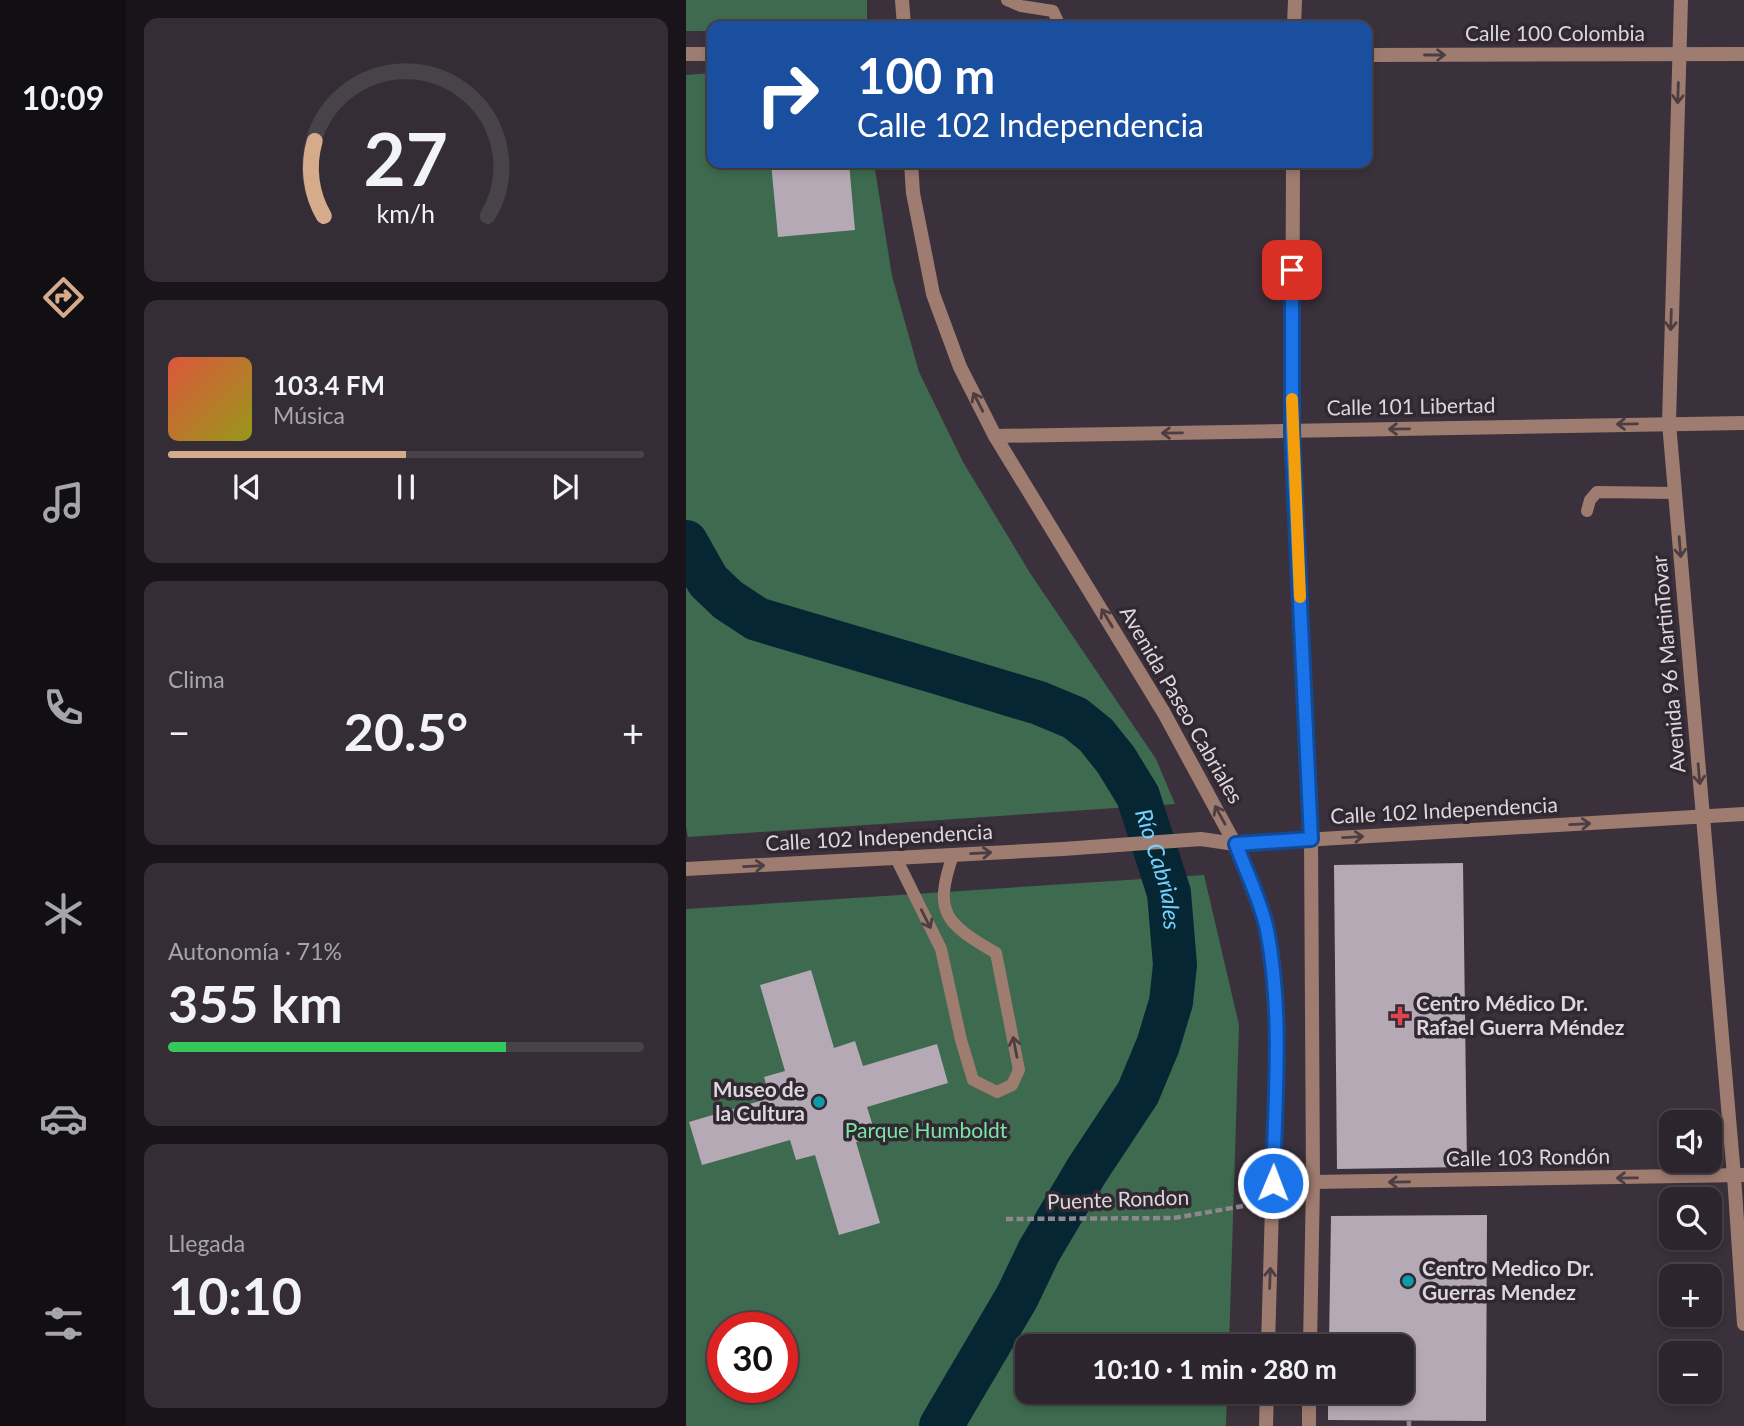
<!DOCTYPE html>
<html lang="es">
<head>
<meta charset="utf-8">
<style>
  body { margin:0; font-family:Lato,sans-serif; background:#342d35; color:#f1f3f6; height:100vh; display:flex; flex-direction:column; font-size:26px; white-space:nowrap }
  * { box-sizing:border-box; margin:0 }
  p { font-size:23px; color:#a6a5aa }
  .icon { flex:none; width:38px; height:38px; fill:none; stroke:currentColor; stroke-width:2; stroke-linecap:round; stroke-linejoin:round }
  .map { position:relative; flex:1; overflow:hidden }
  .sheet { display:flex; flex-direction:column; gap:18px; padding:18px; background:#181419; width:560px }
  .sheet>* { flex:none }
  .top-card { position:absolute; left:21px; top:21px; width:665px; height:147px; border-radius:14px; box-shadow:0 4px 10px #0003,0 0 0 2px #484249; background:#1a4fa0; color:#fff; overflow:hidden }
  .tools { position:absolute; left:973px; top:1110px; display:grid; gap:14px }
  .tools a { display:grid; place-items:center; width:63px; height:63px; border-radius:14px; background:#2c252d; box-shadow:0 4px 10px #0003,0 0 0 2px #484249; font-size:35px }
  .speed { position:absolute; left:21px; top:1312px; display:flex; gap:14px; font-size:35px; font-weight:700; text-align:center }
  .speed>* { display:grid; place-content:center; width:91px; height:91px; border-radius:50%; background:#2c252d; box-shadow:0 4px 10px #0003,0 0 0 2px #484249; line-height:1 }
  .speed .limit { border:10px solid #d22; background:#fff; color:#111 }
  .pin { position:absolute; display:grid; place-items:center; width:60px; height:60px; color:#fff; margin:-30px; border-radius:14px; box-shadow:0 4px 10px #0006 }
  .me { position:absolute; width:77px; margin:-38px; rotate:1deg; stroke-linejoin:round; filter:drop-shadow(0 0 5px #0008) }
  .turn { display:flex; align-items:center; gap:24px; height:147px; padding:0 35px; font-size:32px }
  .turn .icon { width:91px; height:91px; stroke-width:2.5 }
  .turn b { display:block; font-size:49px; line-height:60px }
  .big { font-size:52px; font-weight:700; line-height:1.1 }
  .sheet .widget { flex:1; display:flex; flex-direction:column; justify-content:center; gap:10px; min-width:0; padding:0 24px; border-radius:14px; background:#342d35 }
  .sheet .dial { align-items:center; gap:0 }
  .dial svg { height:182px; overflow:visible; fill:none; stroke:#484249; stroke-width:7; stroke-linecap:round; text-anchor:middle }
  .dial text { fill:#f1f3f6; stroke:none }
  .song { display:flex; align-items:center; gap:21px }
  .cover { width:84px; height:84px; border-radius:10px; background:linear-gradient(135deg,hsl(10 70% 55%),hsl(60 70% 35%)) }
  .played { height:7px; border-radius:4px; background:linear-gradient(90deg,#d6ab8b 50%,#484249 50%) }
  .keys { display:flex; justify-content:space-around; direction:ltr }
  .heat { display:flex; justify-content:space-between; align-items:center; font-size:38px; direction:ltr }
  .charge { height:10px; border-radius:5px; background:linear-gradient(90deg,#34c759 71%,#484249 0) }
  .trip { position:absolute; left:329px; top:1334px; width:399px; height:70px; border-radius:14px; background:#2c252d; box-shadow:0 4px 10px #0003,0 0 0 2px #484249; font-weight:700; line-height:70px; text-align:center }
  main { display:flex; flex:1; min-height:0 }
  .dock { display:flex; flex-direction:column; width:126px; justify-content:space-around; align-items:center; background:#120f12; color:#a6a5aa }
  .dock .icon { width:49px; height:49px }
  .dock .on { color:#d6ab8b }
  .dock b { font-size:32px; color:#f1f3f6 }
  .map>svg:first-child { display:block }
  .green { fill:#3e6b4f; fill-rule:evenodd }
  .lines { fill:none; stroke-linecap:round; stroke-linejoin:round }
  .river { stroke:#072633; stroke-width:44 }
  .building { fill:#b5a9b6 }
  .path { stroke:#8f8790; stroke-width:4.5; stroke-dasharray:7 3.5; stroke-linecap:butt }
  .lane { stroke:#9f7c70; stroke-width:12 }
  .street { stroke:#9f7c70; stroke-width:14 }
  .oneway { stroke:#4c3d42 }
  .route-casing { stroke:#114b97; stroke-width:18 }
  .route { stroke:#1a73e8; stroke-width:12 }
  .slow { stroke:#f59e0b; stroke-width:12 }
  .health-dot { fill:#e0444e; stroke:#312832; stroke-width:2.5 }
  .culture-dot { fill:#0f9aa8; stroke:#312832; stroke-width:2.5 }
  .labels { text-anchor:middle; stroke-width:7; stroke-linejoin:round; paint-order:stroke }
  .street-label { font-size:21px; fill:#dcd6dd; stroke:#312832 }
  .poi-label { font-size:21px; font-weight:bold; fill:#dcd6dd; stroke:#312832; text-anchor:start }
  .park-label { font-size:21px; fill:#7ae6a6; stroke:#312832 }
  .water-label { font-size:23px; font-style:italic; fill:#73d2fd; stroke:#312832 }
</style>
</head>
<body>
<main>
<nav class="dock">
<b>10:09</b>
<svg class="icon on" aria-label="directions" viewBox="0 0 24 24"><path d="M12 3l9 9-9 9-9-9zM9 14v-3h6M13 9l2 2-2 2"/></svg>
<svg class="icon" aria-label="music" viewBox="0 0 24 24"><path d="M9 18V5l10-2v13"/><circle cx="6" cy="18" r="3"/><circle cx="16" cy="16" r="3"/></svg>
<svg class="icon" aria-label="phone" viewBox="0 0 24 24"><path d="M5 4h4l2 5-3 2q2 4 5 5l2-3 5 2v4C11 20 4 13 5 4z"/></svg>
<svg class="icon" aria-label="climate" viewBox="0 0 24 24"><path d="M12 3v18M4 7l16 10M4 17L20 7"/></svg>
<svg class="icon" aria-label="car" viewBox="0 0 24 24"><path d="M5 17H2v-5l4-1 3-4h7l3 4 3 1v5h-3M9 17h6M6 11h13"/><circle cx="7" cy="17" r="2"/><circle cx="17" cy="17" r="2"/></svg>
<svg class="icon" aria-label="filters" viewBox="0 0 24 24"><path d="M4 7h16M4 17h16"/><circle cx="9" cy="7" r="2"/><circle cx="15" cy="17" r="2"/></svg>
</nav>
<section class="sheet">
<div class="widget dial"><svg viewBox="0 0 100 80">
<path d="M14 69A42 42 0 1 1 86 69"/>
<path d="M14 69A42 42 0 0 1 10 36" stroke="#d6ab8b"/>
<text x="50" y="56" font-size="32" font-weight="700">27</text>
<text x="50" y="72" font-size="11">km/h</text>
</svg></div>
<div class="widget">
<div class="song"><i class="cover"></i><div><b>103.4 FM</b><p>Música</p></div></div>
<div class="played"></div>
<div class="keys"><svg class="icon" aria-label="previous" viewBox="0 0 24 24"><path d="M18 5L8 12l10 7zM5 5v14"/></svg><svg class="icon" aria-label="pause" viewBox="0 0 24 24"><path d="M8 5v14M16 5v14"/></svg><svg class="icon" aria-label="next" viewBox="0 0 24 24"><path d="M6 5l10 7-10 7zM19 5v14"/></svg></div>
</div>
<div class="widget"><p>Clima</p>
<div class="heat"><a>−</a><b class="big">20.5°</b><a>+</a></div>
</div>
<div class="widget"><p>Autonomía · 71%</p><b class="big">355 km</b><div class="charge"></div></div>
<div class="widget"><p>Llegada</p><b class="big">10:10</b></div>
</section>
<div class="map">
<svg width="1058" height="1426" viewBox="0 0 1058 1426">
  <rect width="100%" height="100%" fill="#3b313c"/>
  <!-- green -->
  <g class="green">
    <polygon points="0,0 181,0 181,26 26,26 26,31 0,31"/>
    <polygon points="26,73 26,163 188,163 206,276 233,372 277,462 344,573 470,759 489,804 2,837 0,827 0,75"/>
    <path d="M518,875L553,1025L543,1346H341V1391H541L540,1426H0V909ZM37,1328H96V1388H37Z"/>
  </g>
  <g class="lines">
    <!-- river -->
    <path class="river" id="s1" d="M0,542L22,581L42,600L71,619L247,671L353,703L389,718L410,735L430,760L452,796L483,893L489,965L485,1002L472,1045L452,1093L401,1170L353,1251L331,1297L255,1426"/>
  </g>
  <!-- building -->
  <g class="building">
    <polygon points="85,163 163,163 169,230 92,237"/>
    <polygon points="777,863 781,1167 651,1169 648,865"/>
    <polygon points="125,970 148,1048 169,1041 177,1066 251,1044 262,1083 181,1107 190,1136 170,1142 194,1223 153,1235 129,1155 110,1160 104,1140 16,1165 3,1122 84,1098 78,1077 99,1071 74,985"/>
    <polygon points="801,1215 800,1421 642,1420 642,1391 716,1391 716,1346 643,1346 645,1216"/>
  </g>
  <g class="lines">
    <!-- path -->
    <g class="path">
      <polyline points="320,1219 488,1218 569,1204"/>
      <polyline points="723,1426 723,1421"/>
    </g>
    <!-- lane -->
    <g class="lane">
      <polyline points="321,0 335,6 367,11 374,26"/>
      <polyline points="901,511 904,500 911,492 989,493"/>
      <path d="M210,858L255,949L275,1040L287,1080L311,1092L326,1085L333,1070L310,953C259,923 247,913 267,855"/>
    </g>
    <!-- street -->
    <g class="street">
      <polyline points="216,0 218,26"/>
      <polyline points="995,0 983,423 1048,1176 1058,1324"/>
      <polyline points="608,26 609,0"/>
      <polyline points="0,54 26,54"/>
      <polyline points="681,55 1058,54"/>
      <polyline points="225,163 227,193 247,294 274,367 309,436 478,713 549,844 581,928 589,994 591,1031 582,1346"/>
      <polyline points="607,163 606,431 625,839 627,1182 624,1346"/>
      <polyline points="309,436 1058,423"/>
      <polyline points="0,869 377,849 515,839 549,844 1058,814"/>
      <polyline points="627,1182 1058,1175"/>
      <polyline points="580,1426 581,1391"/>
      <polyline points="623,1426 623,1391"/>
    </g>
  </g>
  <!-- one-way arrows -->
  <defs><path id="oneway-shaft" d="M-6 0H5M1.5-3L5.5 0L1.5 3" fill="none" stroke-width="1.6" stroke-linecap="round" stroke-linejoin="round" transform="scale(1.75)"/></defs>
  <g class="oneway">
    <use href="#oneway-shaft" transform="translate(749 55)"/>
    <use href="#oneway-shaft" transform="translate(992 93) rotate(92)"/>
    <use href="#oneway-shaft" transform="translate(985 320) rotate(92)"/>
    <use href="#oneway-shaft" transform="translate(292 402) rotate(-117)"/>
    <use href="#oneway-shaft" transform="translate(941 424) rotate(179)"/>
    <use href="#oneway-shaft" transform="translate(713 429) rotate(179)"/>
    <use href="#oneway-shaft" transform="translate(486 433) rotate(179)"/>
    <use href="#oneway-shaft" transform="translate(994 547) rotate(85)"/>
    <use href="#oneway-shaft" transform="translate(421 618) rotate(-121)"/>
    <use href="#oneway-shaft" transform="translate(1013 774) rotate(85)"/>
    <use href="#oneway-shaft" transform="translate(534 815) rotate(-119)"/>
    <use href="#oneway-shaft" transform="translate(894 824) rotate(-3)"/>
    <use href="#oneway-shaft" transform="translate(667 837) rotate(-3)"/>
    <use href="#oneway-shaft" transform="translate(295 853) rotate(-3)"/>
    <use href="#oneway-shaft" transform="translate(68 866) rotate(-3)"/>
    <use href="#oneway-shaft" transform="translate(240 919) rotate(63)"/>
    <use href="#oneway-shaft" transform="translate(329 1047) rotate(-101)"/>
    <use href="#oneway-shaft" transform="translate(941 1178) rotate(179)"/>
    <use href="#oneway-shaft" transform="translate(713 1182) rotate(179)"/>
    <use href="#oneway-shaft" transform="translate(584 1278) rotate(-88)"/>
  </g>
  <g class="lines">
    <defs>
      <path id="route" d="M587,1183C589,1099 597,1013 581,930C575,901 560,872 550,844L625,839L606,431V270"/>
    </defs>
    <!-- route casing -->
    <use href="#route" class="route-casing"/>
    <!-- route -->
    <use href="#route" class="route"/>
    <!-- slow -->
    <polyline class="slow" points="606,399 614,597"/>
  </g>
  <!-- markers -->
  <path class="health-dot" d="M710.5 1005.5h7v7h7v7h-7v7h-7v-7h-7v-7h7z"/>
  <g class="culture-dot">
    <circle cx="133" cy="1102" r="7"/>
    <circle cx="722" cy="1281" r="7"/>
  </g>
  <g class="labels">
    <!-- street labels -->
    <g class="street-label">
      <text x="869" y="41">Calle 100 Colombia</text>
      <text transform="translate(725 407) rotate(-1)" y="7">Calle 101 Libertad</text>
      <text transform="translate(983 664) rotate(-95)" y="7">Avenida 96 MartinTovar</text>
      <text transform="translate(495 705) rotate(60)" y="7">Avenida Paseo Cabriales</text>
      <text transform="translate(758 811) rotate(-3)" y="7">Calle 102 Independencia</text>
      <text transform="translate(193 838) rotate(-3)" y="7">Calle 102 Independencia</text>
      <text transform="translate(842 1158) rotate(-1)" y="7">Calle 103 Rondón</text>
      <text transform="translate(432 1200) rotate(-2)" y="7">Puente Rondon</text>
    </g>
    <!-- poi labels -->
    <g class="poi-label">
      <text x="730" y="1011">Centro Médico Dr.<tspan x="730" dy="24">Rafael Guerra Méndez</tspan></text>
      <text x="119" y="1097" text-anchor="end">Museo de<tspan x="119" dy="24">la Cultura</tspan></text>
      <text x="736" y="1276">Centro Medico Dr.<tspan x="736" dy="24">Guerras Mendez</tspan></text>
    </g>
    <!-- park labels -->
    <g class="park-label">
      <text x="240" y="1138">Parque Humboldt</text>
    </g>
    <!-- water labels -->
    <g class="water-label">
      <text dy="8" stroke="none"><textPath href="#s1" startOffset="618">Río Cabriales</textPath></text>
    </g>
  </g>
</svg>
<div class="tools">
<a><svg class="icon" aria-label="sound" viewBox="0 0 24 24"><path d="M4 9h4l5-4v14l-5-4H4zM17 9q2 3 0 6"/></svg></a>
<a><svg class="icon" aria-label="search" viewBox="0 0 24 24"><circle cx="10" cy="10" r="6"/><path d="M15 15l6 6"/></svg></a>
<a>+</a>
<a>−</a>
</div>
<div class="speed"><div class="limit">30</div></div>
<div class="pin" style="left:606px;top:270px;background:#d93025"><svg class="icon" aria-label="arrive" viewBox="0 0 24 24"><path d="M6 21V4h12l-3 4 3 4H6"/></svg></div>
<svg class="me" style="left:587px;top:1183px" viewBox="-20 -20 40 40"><circle r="17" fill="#1a73e8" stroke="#fff" stroke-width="3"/><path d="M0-11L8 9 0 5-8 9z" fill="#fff"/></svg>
<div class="trip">10:10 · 1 min · 280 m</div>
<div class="top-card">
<div class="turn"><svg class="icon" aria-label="right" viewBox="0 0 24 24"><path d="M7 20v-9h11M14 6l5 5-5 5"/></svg><div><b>100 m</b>Calle 102 Independencia</div></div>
</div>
</div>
</main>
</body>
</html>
